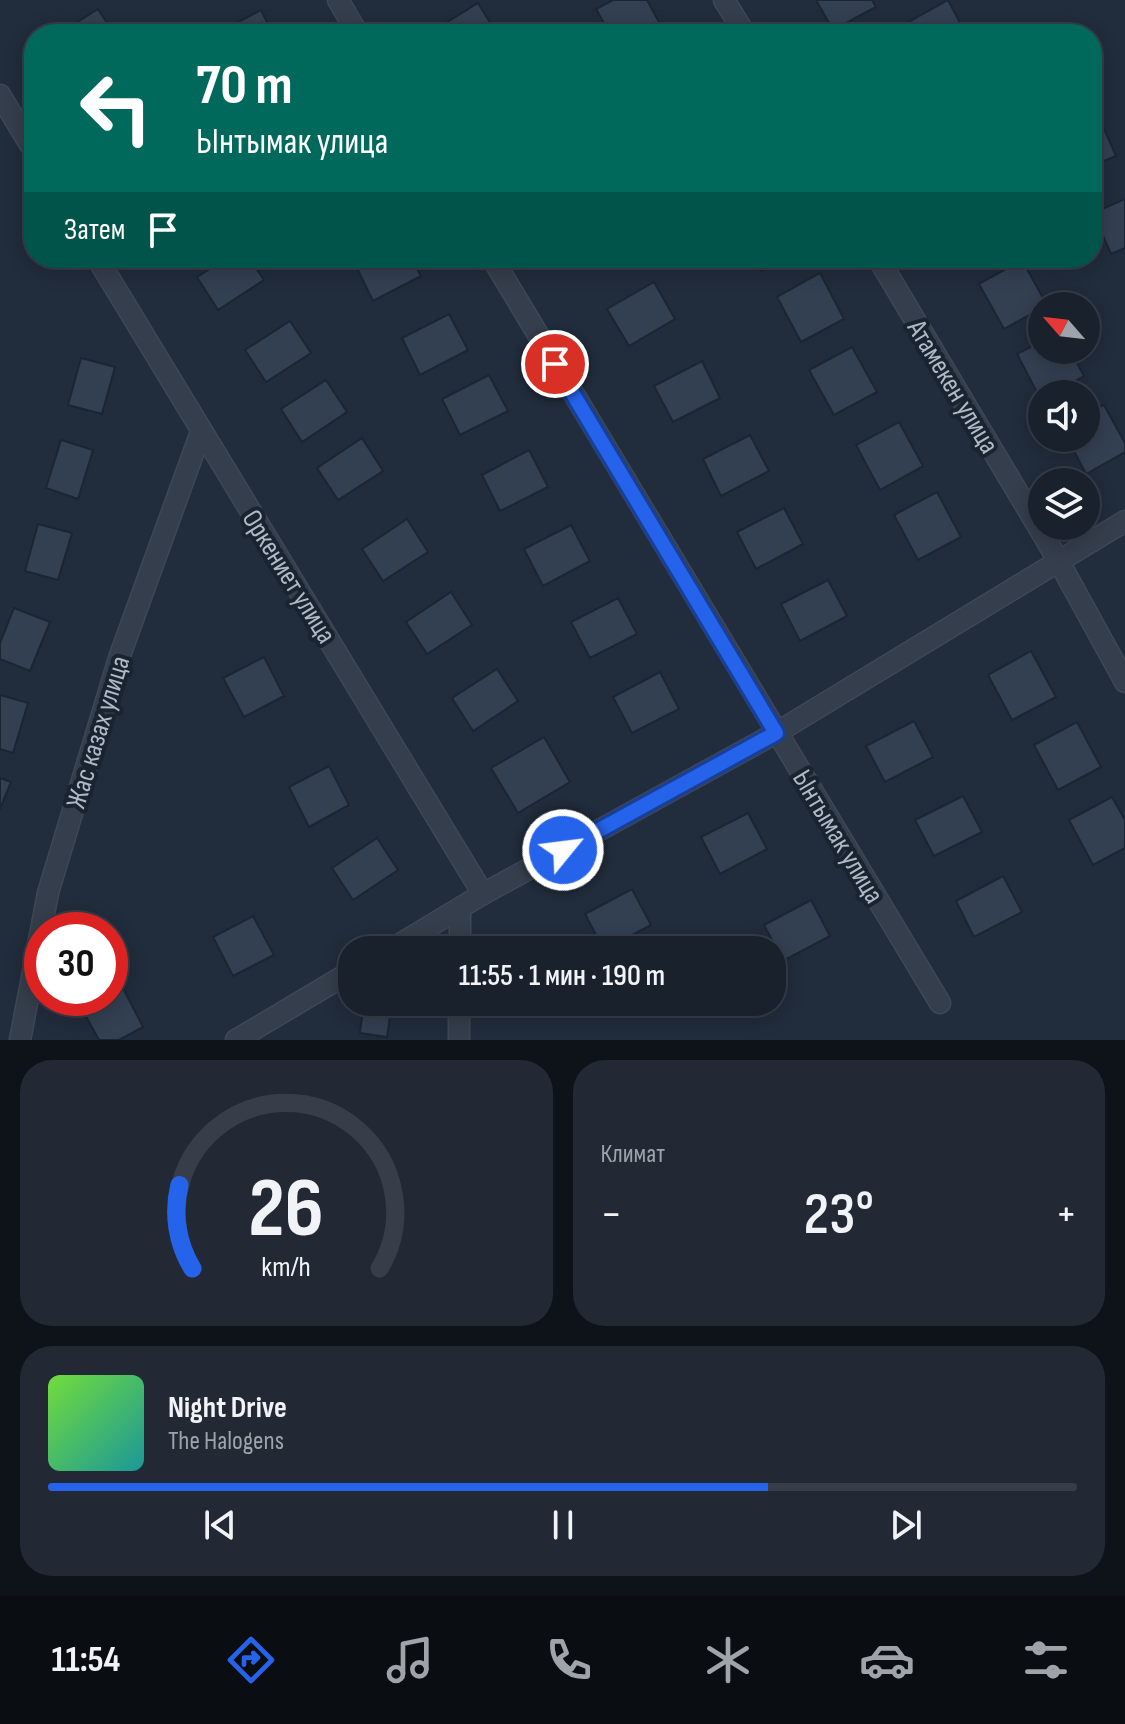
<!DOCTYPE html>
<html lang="ru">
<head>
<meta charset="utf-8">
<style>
  body { margin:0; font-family:"Sofia Sans Condensed",sans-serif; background:#222935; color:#f1f3f6; height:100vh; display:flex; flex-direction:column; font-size:30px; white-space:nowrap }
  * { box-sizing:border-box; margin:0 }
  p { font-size:26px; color:#9fa3aa }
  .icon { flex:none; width:44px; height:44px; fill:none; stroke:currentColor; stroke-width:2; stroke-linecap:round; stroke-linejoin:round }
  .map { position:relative; height:1040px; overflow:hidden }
  .side { display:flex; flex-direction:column; gap:20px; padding:20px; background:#0e1219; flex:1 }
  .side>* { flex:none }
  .banner { position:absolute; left:24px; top:24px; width:1078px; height:244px; border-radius:32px; box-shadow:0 4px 20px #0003,0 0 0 2px #373e49; background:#00695c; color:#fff; overflow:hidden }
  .needle { width:52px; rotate:298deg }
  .fabs { position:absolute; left:1028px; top:292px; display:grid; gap:16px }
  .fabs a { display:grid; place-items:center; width:72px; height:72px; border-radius:50%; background:#19212d; box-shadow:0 4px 20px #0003,0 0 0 2px #373e49; font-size:40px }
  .speed { position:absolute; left:24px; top:912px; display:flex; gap:16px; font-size:40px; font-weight:700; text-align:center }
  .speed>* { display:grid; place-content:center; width:104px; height:104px; border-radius:50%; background:#19212d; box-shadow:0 4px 20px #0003,0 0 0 2px #373e49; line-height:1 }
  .speed .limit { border:12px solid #d22; background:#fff; color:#111 }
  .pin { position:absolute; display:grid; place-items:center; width:68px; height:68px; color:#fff; margin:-34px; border:4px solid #fff; border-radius:50%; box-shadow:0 2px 8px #0007 }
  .me { position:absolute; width:88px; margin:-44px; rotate:61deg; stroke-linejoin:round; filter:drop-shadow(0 0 6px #0008) }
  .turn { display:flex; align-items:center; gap:28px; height:168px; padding:0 40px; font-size:36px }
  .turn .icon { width:104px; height:104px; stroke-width:2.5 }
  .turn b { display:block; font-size:56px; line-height:68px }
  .then { display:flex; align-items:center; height:76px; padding:0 40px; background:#0003; gap:16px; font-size:30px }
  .big { font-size:60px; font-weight:600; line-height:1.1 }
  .side .card { flex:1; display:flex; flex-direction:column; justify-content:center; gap:12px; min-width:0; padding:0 28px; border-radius:32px; background:#222935 }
  .side .dial { align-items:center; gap:0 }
  .dial svg { height:208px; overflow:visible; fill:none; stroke:#373e49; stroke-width:7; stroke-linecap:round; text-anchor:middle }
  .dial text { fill:#f1f3f6; stroke:none }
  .song { display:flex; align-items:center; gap:24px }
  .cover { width:96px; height:96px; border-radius:12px; background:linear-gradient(135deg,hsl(100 70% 55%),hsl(180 70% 35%)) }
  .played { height:8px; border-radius:4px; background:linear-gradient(90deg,#2563eb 70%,#373e49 70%) }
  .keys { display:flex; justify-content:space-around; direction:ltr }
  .heat { display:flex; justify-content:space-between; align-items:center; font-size:44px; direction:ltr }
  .side .tiles { flex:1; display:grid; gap:20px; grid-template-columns:1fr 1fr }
  .card:last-child { grid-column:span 2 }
  .trip { position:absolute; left:338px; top:936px; width:448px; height:80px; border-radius:32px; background:#19212d; box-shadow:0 4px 20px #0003,0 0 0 2px #373e49; font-weight:600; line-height:80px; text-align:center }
  .tab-bar { display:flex; height:128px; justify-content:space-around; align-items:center; background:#0a0d12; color:#9fa3aa }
  .tab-bar .icon { width:56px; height:56px }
  .tab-bar .active { color:#2563eb }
  .tab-bar b { font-size:36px; color:#f1f3f6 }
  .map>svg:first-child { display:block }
  .building { fill:#334052; stroke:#1c2532; stroke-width:2 }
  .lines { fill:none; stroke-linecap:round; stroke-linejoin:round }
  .street-casing { stroke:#3e4755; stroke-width:23 }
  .street { stroke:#353e4c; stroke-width:20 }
  .route-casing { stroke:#184099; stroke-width:20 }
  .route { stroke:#2563eb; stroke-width:14 }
  .labels { text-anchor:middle; stroke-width:8; stroke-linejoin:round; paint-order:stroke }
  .street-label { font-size:28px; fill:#b0b9c8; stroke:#1a2330 }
</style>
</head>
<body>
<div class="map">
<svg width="1125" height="1040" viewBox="0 0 1125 1040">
  <rect width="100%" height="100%" fill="#212c3c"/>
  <!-- building -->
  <g class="building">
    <polygon points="613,0 647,0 664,31 658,34 610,34 596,9"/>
    <polygon points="816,0 872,0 876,7 833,30"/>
    <polygon points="948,0 966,34 911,34 905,24"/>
    <polygon points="478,3 497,34 435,34 433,31"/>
    <polygon points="98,9 114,34 59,34"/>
    <polygon points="261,10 273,34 216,34"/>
    <polygon points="1098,115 1116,156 1092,166 1092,118"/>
    <polygon points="1125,199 1125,248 1111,254 1093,213"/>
    <polygon points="227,258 249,258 264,280 218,310 197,277"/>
    <polygon points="367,258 411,258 421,276 373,301 355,264"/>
    <polygon points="581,258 600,258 585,266"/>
    <polygon points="754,258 786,258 761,271"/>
    <polygon points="1022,260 1047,305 1004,329 979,284"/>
    <polygon points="820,273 844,319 801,342 777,297"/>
    <polygon points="654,282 675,319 629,346 607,309"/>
    <polygon points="449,314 468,350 420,375 402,338"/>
    <polygon points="290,321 311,353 266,382 245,350"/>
    <polygon points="1042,341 1042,350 1070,350 1084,376 1052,394 1042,394 1041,400 1017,354"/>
    <polygon points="852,347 877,392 834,415 809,370"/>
    <polygon points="81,358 115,367 102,414 68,405"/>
    <polygon points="702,361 720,398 673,422 654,386"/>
    <polygon points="489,375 508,411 460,435 442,399"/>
    <polygon points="326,380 347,412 302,442 281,409"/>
    <polygon points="1104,405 1125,443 1125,452 1086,474 1067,438 1086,438 1086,415"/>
    <polygon points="899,422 923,466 880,490 856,445"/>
    <polygon points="750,435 769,471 721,496 703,459"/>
    <polygon points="362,438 383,471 338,500 317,468"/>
    <polygon points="61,440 93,450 78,499 46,488"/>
    <polygon points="529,450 548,487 500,511 482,475"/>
    <polygon points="937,492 961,537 918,560 894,515"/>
    <polygon points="784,508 803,544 756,569 737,532"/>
    <polygon points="407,519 428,552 383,581 362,549"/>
    <polygon points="38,524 72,533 58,580 25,571"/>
    <polygon points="571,525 590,561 543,586 524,549"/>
    <polygon points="828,580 847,616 800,641 781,604"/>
    <polygon points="451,592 472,625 427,654 406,622"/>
    <polygon points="618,598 637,634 590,658 571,622"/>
    <polygon points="14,608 50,622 30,671 0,659 0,643"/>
    <polygon points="1031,651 1056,697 1012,720 988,675"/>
    <polygon points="264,657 284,696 244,717 223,678"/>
    <polygon points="497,669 518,701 473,731 452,698"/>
    <polygon points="660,672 679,709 632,733 613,697"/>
    <polygon points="0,695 28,703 13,753 0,749"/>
    <polygon points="914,721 933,757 885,782 866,746"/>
    <polygon points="1077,722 1101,767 1058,790 1034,745"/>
    <polygon points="544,737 570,782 518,813 491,768"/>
    <polygon points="329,766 349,805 309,827 289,787"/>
    <polygon points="0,778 11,782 0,809"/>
    <polygon points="963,796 982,832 934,856 915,820"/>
    <polygon points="1112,797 1125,820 1125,848 1093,865 1069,820"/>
    <polygon points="748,813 767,849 720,874 701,837"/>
    <polygon points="377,838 398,870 353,900 332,868"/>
    <polygon points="1003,876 1022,912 974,937 956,901"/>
    <polygon points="632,889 651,925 604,950 585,914"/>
    <polygon points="811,900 830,936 783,961 764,925"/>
    <polygon points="253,916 274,955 233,976 213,937"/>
    <polygon points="123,988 143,1027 119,1040 99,1040 82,1009 103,998 110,998 110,994"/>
    <polygon points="364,1002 392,1002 387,1037 360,1033"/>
  </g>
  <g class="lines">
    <defs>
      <g id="street">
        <polyline points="338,0 358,34"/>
        <polyline points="724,0 745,34"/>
        <polyline points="0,95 34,151"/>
        <polyline points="97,258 483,894"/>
        <polyline points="492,258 940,1003"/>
        <polyline points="878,258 1058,560 1125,682"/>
        <polyline points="390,950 483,894 776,733 1125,521"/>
        <polyline points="460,950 460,910"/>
        <polyline points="20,1040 48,893 119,658 201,432"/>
        <polyline points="236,1040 352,971"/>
        <polyline points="459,1040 459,1002"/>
      </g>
    </defs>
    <!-- street casing -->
    <use href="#street" class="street-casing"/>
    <!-- street -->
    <use href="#street" class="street"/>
  </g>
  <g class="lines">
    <defs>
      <polyline id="route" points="555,364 776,733 563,850"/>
    </defs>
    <!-- route casing -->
    <use href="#route" class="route-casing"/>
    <!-- route -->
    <use href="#route" class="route"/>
  </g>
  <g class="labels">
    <!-- street labels -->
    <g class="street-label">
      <text transform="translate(954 386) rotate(59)" y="10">Атамекен улица</text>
      <text transform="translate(290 576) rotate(58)" y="10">Оркениет улица</text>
      <text transform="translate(97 732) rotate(-73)" y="10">Жас казах улица</text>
      <text transform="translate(839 836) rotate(59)" y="10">Ынтымак улица</text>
    </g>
  </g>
</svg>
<div class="fabs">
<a><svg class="needle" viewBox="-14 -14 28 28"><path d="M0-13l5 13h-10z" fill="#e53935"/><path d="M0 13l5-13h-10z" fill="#9fa3aa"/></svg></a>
<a><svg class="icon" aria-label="sound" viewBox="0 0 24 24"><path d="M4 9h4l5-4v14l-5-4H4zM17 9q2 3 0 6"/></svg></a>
<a><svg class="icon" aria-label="layers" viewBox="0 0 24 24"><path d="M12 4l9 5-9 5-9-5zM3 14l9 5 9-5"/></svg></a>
</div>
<div class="speed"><div class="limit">30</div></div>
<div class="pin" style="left:555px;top:364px;background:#d93025"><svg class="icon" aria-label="arrive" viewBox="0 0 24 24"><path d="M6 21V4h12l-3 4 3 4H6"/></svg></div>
<svg class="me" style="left:563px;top:850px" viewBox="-20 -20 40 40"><circle r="17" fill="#2563eb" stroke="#fff" stroke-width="3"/><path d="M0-11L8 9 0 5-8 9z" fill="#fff"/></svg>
<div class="trip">11:55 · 1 мин · 190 m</div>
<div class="banner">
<div class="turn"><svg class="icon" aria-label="left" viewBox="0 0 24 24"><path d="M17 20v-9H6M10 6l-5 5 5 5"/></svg><div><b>70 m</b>Ынтымак улица</div></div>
<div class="then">Затем<svg class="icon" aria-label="arrive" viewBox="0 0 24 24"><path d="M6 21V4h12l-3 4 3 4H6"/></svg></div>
</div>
</div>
<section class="side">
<div class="tiles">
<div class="card dial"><svg viewBox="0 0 100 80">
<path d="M14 69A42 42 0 1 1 86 69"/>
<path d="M14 69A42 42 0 0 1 9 37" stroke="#2563eb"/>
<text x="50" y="56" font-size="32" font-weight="700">26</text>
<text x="50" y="72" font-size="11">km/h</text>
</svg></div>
<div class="card"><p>Климат</p>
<div class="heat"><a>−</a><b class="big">23°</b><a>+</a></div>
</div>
<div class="card">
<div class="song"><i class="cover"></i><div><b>Night Drive</b><p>The Halogens</p></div></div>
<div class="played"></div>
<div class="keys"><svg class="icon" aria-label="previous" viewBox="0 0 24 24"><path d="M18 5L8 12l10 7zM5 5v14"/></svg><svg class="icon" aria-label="pause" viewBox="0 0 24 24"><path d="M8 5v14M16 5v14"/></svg><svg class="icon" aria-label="next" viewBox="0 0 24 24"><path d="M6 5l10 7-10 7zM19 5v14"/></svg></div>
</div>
</div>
</section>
<nav class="tab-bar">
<b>11:54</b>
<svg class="icon active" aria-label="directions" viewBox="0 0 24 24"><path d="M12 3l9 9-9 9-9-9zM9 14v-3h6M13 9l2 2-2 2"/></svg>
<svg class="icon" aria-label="music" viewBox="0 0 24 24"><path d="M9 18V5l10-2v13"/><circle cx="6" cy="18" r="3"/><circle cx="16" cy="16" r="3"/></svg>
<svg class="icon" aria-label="phone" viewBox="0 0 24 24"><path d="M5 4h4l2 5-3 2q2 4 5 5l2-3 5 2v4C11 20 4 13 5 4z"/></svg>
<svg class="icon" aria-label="climate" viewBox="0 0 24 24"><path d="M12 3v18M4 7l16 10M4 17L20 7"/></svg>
<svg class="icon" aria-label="car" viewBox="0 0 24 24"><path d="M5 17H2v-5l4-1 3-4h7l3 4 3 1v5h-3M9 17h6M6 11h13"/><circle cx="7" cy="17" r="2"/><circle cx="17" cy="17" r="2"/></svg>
<svg class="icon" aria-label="filters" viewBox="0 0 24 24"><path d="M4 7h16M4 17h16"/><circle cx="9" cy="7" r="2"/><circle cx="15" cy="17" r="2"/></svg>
</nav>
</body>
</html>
